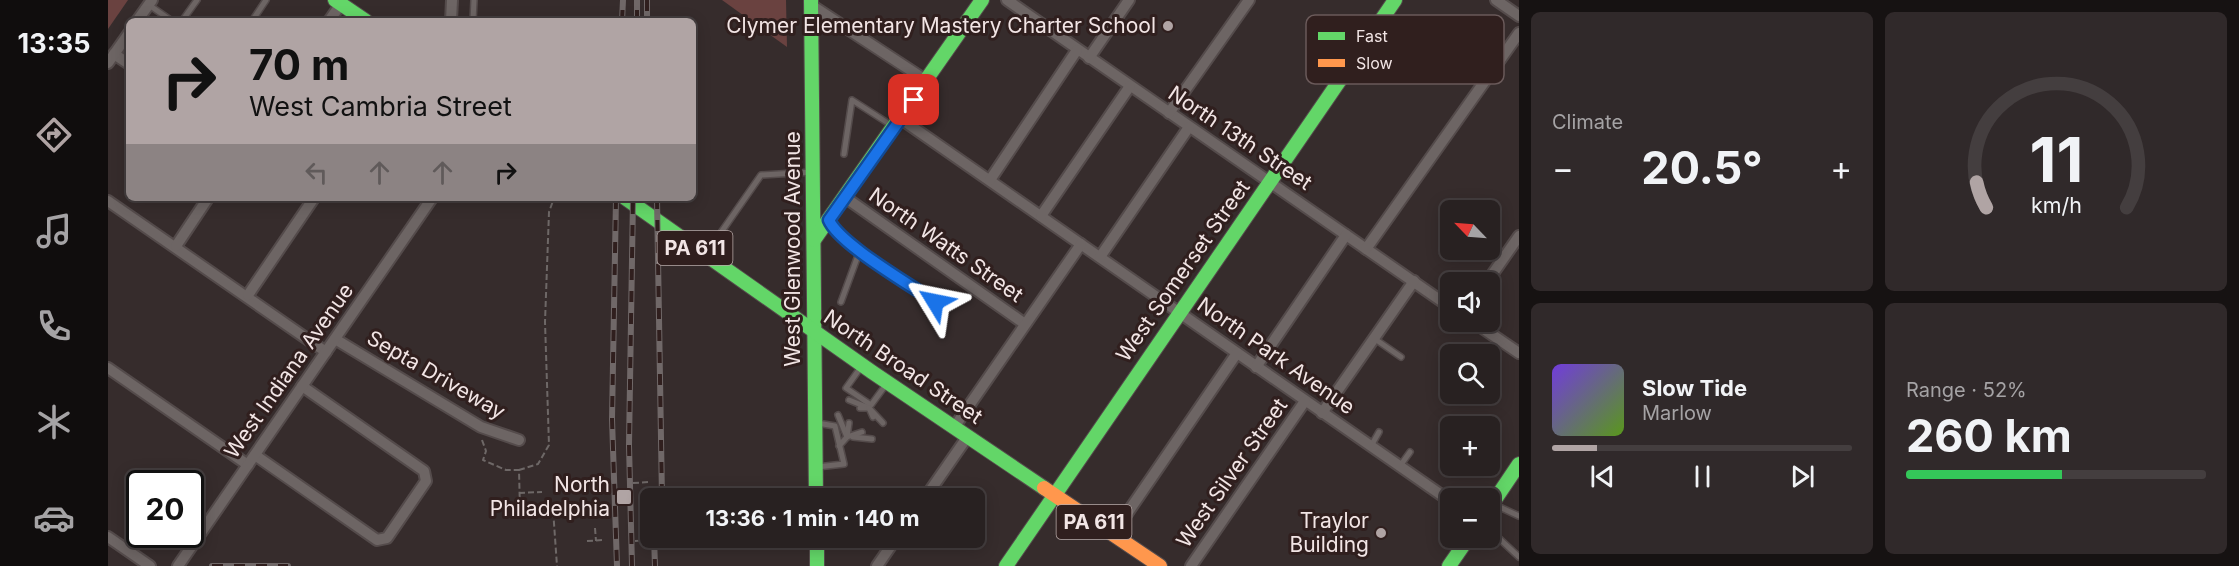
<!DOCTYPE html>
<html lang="en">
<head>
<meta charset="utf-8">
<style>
  body { margin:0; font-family:Inter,sans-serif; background:#30292a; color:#f1f3f6; height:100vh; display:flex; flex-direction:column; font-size:22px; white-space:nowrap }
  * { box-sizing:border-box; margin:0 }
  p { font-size:20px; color:#a5a3a5 }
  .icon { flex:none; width:33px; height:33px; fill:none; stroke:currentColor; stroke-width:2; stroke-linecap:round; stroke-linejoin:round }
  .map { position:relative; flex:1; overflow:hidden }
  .sheet { display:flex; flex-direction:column; gap:12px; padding:12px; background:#161212; width:720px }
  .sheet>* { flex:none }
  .guide { position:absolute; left:18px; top:18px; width:570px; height:183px; border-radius:9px; box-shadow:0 3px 15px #0003,0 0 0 2px #443e3f; background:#b0a4a4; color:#111; overflow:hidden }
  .needle { width:39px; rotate:295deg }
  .tools { position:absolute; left:1332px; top:200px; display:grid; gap:12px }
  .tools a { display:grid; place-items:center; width:60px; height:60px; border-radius:9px; background:#282121; box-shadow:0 3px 15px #0003,0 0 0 2px #443e3f; font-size:30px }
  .speed { position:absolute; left:18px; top:470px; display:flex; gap:12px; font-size:30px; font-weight:700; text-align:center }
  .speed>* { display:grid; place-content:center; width:78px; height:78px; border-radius:50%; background:#282121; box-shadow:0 3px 15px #0003,0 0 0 2px #443e3f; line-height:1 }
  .speed .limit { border:3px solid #111; border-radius:9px; background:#fff; color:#111 }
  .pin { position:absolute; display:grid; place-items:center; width:51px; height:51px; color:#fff; margin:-26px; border-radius:12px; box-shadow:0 3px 9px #0006 }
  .me { position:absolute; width:66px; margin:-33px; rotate:305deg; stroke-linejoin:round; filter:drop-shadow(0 0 4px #0008) }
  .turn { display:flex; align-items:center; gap:21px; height:126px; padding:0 24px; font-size:27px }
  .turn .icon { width:78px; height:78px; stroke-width:2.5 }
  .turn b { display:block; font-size:42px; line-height:51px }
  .lanes { display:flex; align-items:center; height:57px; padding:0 24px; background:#0003; justify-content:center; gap:30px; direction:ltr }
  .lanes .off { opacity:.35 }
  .big { font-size:45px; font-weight:700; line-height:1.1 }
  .sheet .tile { flex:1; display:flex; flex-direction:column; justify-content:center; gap:9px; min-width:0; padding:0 21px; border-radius:9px; background:#30292a }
  .sheet .dial { align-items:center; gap:0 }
  .dial svg { height:156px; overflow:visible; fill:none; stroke:#443e3f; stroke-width:7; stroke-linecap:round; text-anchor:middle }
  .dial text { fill:#f1f3f6; stroke:none }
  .song { display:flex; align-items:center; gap:18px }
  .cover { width:72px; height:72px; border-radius:9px; background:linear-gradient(135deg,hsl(260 70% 55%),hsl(90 70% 35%)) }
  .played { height:6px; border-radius:3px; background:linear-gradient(90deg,#b0a4a4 15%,#443e3f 15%) }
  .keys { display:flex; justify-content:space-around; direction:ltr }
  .heat { display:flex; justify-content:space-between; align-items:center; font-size:33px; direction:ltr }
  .charge { height:9px; border-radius:4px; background:linear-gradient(90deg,#34c759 52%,#443e3f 0) }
  .sheet .tiles { flex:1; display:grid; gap:12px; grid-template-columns:repeat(2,1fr) }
  .trip { position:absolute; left:532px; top:488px; width:345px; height:60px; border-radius:9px; background:#282121; box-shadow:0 3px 15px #0003,0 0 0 2px #443e3f; font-weight:700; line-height:60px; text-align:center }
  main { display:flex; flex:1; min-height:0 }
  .menu { display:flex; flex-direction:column; width:108px; justify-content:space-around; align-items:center; background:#100d0d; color:#a5a3a5 }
  .menu .icon { width:42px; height:42px }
  .menu .selected { color:#b0a4a4 }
  .menu b { font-size:27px; color:#f1f3f6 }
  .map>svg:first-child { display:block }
  .green { fill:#6a4240 }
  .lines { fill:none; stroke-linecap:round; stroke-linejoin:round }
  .lane-casing { stroke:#544b4b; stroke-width:8 }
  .street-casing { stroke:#544b4b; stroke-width:14 }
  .fast-casing { stroke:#544b4b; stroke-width:16 }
  .slow-casing { stroke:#544b4b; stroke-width:16 }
  .path { stroke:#6e6867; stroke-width:2; stroke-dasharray:6 3; stroke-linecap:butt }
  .lane { stroke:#6d6564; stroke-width:5 }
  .street { stroke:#6d6564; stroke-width:10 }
  .fast { stroke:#63d668; stroke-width:14 }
  .slow { stroke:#ff974d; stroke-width:14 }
  .rail-casing { stroke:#706868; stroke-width:6 }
  .rail { stroke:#301f1e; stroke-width:4; stroke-dasharray:11; stroke-linecap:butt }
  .route-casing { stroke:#114b97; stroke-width:15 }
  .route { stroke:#1a73e8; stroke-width:10 }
  .poi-dot { fill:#b0a4a4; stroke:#301f1e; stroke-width:2 }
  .labels { text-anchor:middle; stroke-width:6; stroke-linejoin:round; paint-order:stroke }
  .shield { fill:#301f1e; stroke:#b8aaa9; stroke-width:1.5 }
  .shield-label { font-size:20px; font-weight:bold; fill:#f2e5e5 }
  .poi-label { font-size:21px; fill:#f2e5e5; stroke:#301f1e; text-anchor:end }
  .street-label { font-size:21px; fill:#f2e5e5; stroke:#301f1e }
  .key { fill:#301f1e; stroke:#6a5a5a; stroke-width:1.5 }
  .key-label { font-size:16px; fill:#f2e5e5 }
</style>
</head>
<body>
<main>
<nav class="menu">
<b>13:35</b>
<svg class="icon selected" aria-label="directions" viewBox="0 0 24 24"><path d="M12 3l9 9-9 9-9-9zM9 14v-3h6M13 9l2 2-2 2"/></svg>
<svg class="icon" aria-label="music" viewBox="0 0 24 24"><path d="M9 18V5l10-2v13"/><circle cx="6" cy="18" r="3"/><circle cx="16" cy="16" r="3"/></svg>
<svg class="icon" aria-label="phone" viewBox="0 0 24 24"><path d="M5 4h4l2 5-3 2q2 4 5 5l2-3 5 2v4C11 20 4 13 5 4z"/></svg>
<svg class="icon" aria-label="climate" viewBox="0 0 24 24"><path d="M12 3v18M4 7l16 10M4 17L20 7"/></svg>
<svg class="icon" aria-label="car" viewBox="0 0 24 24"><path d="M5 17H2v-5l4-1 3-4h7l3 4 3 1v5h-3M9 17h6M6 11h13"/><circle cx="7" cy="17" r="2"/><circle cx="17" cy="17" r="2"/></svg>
</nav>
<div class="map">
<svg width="1411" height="566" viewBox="0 0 1411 566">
  <rect width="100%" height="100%" fill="#362c2c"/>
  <!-- green -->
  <g class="green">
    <polygon points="0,0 20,0 0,29"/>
    <polygon points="614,0 678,0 679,47"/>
  </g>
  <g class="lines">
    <defs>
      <g id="lane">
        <polyline points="41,5 64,21"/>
        <polyline points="74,21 89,0"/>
        <polyline points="144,21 158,0"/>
        <polyline points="365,21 366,0"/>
        <polyline points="736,154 744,100 783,125"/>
        <path d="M722,221C731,243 804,286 827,302"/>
        <polyline points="598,254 653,175 704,172"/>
        <polyline points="733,302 752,250"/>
        <polyline points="1267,339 1293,357"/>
        <polyline points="753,367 738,388 763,405 777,386"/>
        <polyline points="741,400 761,408 752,408"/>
        <polyline points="730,415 739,437 731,446"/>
        <polyline points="765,417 761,408 775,423"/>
        <polyline points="741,423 739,437 754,432"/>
        <polyline points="745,437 764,439"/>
        <polyline points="1263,446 1271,432"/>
        <polyline points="1292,466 1302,452"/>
        <polyline points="709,467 736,464 727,426 709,423"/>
        <polyline points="1385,504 1411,516"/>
        <polyline points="1382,530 1411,557"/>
      </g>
      <g id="street">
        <polyline points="899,0 1342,307"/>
        <polyline points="1388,0 1411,16"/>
        <polyline points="703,5 819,81"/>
        <polyline points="29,21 44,0"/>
        <polyline points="221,21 233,4"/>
        <polyline points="343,21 344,0"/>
        <polyline points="6,54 21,64"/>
        <polyline points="981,58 1021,0"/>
        <polyline points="0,63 21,33"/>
        <polyline points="1061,113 1141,0"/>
        <polyline points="793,119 1342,501"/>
        <polyline points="882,180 969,50"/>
        <polyline points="738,198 917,324"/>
        <polyline points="0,201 218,352"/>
        <polyline points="933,216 1022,86"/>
        <polyline points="68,246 100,198"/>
        <polyline points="1258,249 1411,33"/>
        <polyline points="992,257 1081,127"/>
        <polyline points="1379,282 1411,236"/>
        <polyline points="140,295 206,198"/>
        <polyline points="1364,321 1411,353"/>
        <polyline points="227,339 373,427 411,440"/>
        <polyline points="1148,367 1238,235"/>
        <polyline points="0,368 140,465"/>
        <polyline points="1214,413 1306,281"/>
        <polyline points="847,426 973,244"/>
        <polyline points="147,455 269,540 279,538 318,481 316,471 194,386"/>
        <polyline points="817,498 860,436"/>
        <polyline points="1005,534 1129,353"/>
        <polyline points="0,537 42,566"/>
        <polyline points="70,566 324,198"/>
        <polyline points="769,566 789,537"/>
        <polyline points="1083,566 1197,401"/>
      </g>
      <g id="fast">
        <polyline points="227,0 258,21"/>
        <polyline points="703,0 708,498"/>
        <polyline points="517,198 764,372 936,488"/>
        <polyline points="706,240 874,0"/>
        <polyline points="1382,507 1411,464"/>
        <polyline points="709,537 709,566"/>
        <polyline points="898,566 1287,0"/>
        <polyline points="1341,566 1361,537"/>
      </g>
      <polyline id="slow" points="936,488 1052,566"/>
    </defs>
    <!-- lane casing -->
    <use href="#lane" class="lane-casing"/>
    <!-- street casing -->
    <use href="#street" class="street-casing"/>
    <!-- fast casing -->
    <use href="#fast" class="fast-casing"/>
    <!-- slow casing -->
    <use href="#slow" class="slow-casing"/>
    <!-- path -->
    <g class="path">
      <polyline points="374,440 378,451 375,460 398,470 411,470 412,510 445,509 449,566"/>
      <polyline points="411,470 430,464 441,445 437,322 441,212 446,198"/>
      <polyline points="477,483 494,483"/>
      <polyline points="525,483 542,482"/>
      <polyline points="588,490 633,489"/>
      <polyline points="411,493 434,492"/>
      <polyline points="487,528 488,541"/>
      <polyline points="535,529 535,540"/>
      <polyline points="479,541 496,540"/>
      <polyline points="527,541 543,540"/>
    </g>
    <!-- lane -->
    <use href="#lane" class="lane"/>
    <!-- street -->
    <use href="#street" class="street"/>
    <!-- fast -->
    <use href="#fast" class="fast"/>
    <!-- slow -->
    <use href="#slow" class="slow"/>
    <defs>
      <g id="rail">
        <polyline points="539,0 539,21"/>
        <polyline points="514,21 515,0"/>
        <polyline points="529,21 529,0"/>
        <polyline points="508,198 504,419 509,566"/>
        <polyline points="549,198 554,498"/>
        <polyline points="546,537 547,566"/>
        <polyline points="104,566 180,566"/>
        <polyline points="524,566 521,445 525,198"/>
      </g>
    </defs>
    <!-- rail casing -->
    <use href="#rail" class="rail-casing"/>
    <!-- rail -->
    <use href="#rail" class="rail"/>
  </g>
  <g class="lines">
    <defs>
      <path id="route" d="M806,100L721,220C731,244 803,285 827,302"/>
    </defs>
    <!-- route casing -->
    <use href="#route" class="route-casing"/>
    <!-- route -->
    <use href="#route" class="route"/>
  </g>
  <!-- markers -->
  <g class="poi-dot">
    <circle cx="1060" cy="26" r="6"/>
    <rect x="508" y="489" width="16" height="16" rx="3"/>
    <circle cx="1273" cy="533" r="6"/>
  </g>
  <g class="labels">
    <!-- shield labels -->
    <g class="shield">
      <rect x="549.5" y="231" width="75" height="34" rx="4.5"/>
      <rect x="948.5" y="505" width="75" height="34" rx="4.5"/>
    </g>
    <g class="shield-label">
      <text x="587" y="255">PA 611</text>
      <text x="986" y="529">PA 611</text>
    </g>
    <!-- poi labels -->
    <g class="poi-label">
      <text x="1048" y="33">Clymer Elementary Mastery Charter School</text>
      <text x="502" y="492">North<tspan x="502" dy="24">Philadelphia</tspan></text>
      <text x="1261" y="528">Traylor<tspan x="1261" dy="24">Building</tspan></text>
    </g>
    <!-- street labels -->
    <g class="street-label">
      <text transform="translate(1132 138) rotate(34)" y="7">North 13th Street</text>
      <text transform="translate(838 245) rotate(35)" y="7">North Watts Street</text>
      <text transform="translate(685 249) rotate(-90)" y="7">West Glenwood Avenue</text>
      <text transform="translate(1075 271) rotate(-55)" y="7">West Somerset Street</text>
      <text transform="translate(1168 356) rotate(35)" y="7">North Park Avenue</text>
      <text transform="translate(795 367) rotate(34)" y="7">North Broad Street</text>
      <text transform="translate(181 371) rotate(-55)" y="7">West Indiana Avenue</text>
      <text transform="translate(328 375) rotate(30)" y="7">Septa Driveway</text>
      <text transform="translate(1124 473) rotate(-55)" y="7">West Silver Street</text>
    </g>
  </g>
  <!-- legend -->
  <rect x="1198" y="15" width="198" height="69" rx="9" class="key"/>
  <rect x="1210" y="32" width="27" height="8" fill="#63d668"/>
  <rect x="1210" y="59" width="27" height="8" fill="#ff974d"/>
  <g class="key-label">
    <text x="1248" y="42">Fast</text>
    <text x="1248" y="69">Slow</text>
  </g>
</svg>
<div class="tools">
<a><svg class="needle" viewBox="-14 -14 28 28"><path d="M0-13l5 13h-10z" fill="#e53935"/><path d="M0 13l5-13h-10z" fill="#a5a3a5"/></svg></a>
<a><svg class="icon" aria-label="sound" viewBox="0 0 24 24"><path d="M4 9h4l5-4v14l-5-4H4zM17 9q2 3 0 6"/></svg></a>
<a><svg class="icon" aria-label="search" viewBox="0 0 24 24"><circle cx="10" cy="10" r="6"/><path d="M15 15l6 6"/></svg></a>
<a>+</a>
<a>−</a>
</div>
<div class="speed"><div class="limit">20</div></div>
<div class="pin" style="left:806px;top:100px;background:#d93025"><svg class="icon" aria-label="arrive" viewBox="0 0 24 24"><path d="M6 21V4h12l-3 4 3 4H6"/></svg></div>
<svg class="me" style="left:827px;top:302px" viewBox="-20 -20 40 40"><path d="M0-17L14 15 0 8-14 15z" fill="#1a73e8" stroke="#fff" stroke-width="4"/></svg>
<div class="trip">13:36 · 1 min · 140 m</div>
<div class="guide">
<div class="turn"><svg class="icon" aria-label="right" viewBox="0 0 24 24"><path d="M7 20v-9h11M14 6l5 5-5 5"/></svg><div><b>70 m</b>West Cambria Street</div></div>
<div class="lanes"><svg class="icon off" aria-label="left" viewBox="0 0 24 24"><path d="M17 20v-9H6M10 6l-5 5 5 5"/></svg><svg class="icon off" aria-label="ahead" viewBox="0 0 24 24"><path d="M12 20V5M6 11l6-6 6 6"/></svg><svg class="icon off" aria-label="ahead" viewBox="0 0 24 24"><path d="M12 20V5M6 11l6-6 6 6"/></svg><svg class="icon" aria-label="right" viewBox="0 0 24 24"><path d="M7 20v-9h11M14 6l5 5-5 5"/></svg></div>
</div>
</div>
<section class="sheet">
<div class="tiles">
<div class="tile"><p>Climate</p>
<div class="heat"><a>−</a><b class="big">20.5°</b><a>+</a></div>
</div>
<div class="tile dial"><svg viewBox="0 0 100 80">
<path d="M14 69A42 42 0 1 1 86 69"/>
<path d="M14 69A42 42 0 0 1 9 56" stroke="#b0a4a4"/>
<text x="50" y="56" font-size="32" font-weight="700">11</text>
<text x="50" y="72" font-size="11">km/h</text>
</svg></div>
<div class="tile">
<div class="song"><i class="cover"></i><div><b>Slow Tide</b><p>Marlow</p></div></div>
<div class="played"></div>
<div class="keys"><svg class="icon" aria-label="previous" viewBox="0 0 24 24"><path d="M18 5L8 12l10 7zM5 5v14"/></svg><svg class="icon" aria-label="pause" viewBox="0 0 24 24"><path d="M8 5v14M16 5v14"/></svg><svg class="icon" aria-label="next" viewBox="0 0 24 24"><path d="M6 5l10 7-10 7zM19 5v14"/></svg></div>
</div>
<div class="tile"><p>Range · 52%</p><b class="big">260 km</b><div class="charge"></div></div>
</div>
</section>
</main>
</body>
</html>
